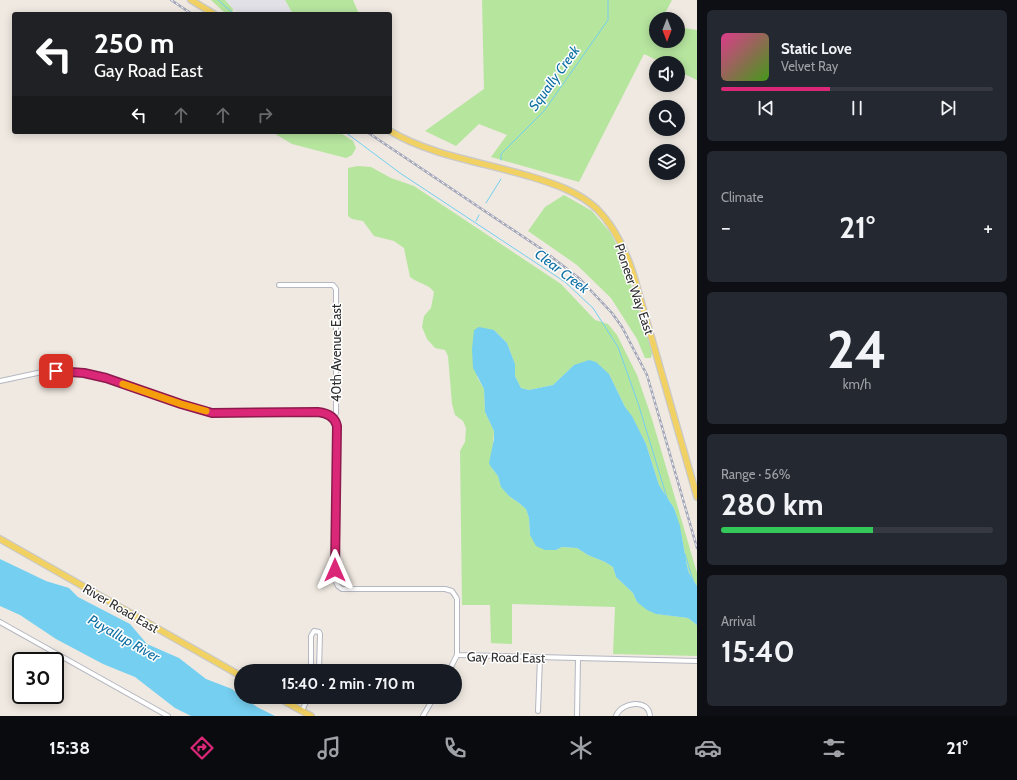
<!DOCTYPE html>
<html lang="en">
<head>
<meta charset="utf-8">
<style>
  body { margin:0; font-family:Cabin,sans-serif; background:#242831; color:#f1f3f6; height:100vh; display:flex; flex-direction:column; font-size:15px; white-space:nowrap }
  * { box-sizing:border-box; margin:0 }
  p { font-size:13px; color:#9ea1a6 }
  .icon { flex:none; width:22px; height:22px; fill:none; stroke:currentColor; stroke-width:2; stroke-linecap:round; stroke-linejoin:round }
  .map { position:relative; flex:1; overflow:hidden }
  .panel { display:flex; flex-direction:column; gap:10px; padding:10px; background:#0d0f14; width:320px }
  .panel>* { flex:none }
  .guide { position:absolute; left:12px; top:12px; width:380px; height:122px; border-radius:4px; box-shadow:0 2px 10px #0003; background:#202124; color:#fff; overflow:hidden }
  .needle { width:26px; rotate:180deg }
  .fabs { position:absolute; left:649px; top:12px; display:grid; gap:8px }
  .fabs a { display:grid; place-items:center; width:36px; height:36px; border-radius:50%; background:#171b24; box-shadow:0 2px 10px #0003; font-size:20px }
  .speed { position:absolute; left:12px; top:652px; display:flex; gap:8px; font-size:20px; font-weight:700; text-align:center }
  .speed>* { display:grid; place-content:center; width:52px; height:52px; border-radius:50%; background:#171b24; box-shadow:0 2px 10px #0003; line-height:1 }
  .speed .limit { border:2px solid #111; border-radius:6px; background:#fff; color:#111 }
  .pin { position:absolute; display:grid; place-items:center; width:34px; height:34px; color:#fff; margin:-17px; border-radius:8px; box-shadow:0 2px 6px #0006 }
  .me { position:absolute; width:44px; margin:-22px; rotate:0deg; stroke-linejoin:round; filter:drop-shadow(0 0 3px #0008) }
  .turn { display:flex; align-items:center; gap:14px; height:84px; padding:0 16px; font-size:18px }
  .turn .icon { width:52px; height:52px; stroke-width:2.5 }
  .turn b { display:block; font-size:28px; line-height:34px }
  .lanes { display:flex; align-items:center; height:38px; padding:0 16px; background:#0003; justify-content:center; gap:20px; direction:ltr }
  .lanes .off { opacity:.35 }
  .big { font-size:30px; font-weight:800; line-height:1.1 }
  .panel .card { flex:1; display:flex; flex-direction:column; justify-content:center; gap:6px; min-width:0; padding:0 14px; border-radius:6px; background:#242831 }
  .panel .dial { align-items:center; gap:0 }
  .dial b { font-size:52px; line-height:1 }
  .song { display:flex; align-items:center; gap:12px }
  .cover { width:48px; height:48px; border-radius:6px; background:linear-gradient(135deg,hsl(330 70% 55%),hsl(100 70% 35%)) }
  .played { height:4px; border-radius:2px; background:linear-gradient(90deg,#db2777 40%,#363941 40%) }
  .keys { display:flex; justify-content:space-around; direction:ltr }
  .heat { display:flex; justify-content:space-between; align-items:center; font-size:22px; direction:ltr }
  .charge { height:6px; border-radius:3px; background:linear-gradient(90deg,#34c759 56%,#363941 0) }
  .trip { position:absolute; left:234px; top:664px; width:228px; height:40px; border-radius:20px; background:#171b24; box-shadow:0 2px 10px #0003; font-weight:800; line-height:40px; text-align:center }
  .dock { display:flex; height:64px; justify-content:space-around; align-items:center; background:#090b0e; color:#9ea1a6 }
  .dock .icon { width:28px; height:28px }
  .dock .selected { color:#db2777 }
  .dock b { font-size:18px; color:#f1f3f6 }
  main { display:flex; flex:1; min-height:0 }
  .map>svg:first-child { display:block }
  .industrial { fill:#e3e1e8 }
  .green { fill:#b6e59e }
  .water { fill:#75cff0 }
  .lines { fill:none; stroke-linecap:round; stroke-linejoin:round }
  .stream { stroke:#75cff0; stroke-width:1 }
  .minor-casing { stroke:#b4b7c1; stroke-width:6 }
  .major-casing { stroke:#c9c9c9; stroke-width:8 }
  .minor { stroke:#fff; stroke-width:4 }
  .major { stroke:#f2d163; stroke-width:5.5 }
  .rail-casing { stroke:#a3a6b8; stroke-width:2.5 }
  .rail { stroke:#fff; stroke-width:1; stroke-dasharray:3; stroke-linecap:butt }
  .route-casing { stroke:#8e194d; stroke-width:10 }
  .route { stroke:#db2777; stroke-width:7 }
  .slow { stroke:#f59e0b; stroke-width:7 }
  .labels { text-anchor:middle; stroke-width:3; stroke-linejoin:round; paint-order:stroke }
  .street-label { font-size:13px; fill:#2e2e2e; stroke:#fff }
  .water-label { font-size:14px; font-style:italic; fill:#0d6fa3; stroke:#fff }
</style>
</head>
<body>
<main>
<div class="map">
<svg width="697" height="716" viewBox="0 0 697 716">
  <rect width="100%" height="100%" fill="#efe9e1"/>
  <!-- industrial -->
  <polygon class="industrial" points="225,0 285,0 293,14 240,14 233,9"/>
  <!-- green -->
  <g class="green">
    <polygon points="211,0 225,0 233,9 232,14 226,14"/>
    <polygon points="285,0 353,0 359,14 293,14"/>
    <polygon points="482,0 672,0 662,19 656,19 656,41 678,41 678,27 697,30 697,80 678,71 678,63 663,63 644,54 579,182 491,157 507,135 479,124 456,146 425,131 484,89"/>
    <polygon points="272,132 339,132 353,141 356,148 352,155 346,158 292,144"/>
    <path d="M358,166L371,167L391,178L414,186L561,284L595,320L608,324L617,335L637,375L652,419L697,573V586L689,573L687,566L682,538L674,508L659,485L646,444L632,417L625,407L609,374L574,365L553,385L529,390L521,388L515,376V364L507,343L494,330L477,377L484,389L485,412L494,431L491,467L498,476L502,487L509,496L519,503L526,509L529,518L530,535L556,550L562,547L577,548L588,555L605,562L613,567L616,577L633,593L637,602L657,614L688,618L697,625V656L613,654L615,607L512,604V644L491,643L490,605H462L460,451L465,442L466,428L463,421L455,415L452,404L448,356L445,350L435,348L427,339L422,327L424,316L431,308L434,292C427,283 419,284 410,277L404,248L394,241L374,236L363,221L352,219L348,216V168Z"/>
    <polygon points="564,195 592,211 610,232 621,253 652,352 651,358 645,358 637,339 611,298 577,265 528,231 545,207"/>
  </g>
  <!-- water -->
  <g class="water">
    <polygon points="479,327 494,330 507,343 515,364 515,376 521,388 529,390 553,385 574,365 589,360 596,362 609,374 625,407 632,416 646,444 659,485 674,508 680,526 687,566 689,573 697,586 697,625 688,618 656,614 647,610 637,602 633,593 616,577 613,567 605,562 588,555 577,548 562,547 556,550 545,550 536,546 530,535 529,518 526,509 519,503 509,496 501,487 498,476 491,467 489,463 494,439 494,431 485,412 484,389 473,368 472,349 474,330"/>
    <polygon points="0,559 46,581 69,588 78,597 130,624 147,644 179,658 206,679 232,689 241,696 241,697 243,697 257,707 275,716 191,716 175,708 135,677 103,664 56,639 20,615 0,606"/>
  </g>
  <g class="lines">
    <!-- stream -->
    <g class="stream">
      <polyline points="218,0 234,14"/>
      <polyline points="345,132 400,173 565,282 593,308 618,347 638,403 667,498"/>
      <polyline points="501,160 501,154 544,111 608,20 608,0"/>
      <polyline points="486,203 501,179"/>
      <polyline points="476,221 479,215"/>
      <polyline points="685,554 693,580"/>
    </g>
    <defs>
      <g id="minor">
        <polyline points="279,285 333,285 336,289 336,413 332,417"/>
        <path d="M0,381L42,372L70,371L84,373L106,378L181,404L212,413L318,412C327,413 335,417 337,427L335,580L338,586L342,589H445L452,591L456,597L457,599V655L697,661"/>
        <polyline points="0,622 168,716"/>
        <polyline points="311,671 311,636 314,631 319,632 320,634 319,671"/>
        <polyline points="449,671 457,655"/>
        <polyline points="302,711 308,697"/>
        <polyline points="538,711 540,658"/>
        <polyline points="423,716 434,697"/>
        <polyline points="577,716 578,658"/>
        <path d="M616,716C621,702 649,698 650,716"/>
      </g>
      <g id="major">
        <polyline points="191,0 214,14"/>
        <path d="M390,131C429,155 487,163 532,177C555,184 579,192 597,209C615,227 625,249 633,273L697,497"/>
        <polyline points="0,539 241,676"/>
        <polyline points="277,697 311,716"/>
      </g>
    </defs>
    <!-- minor casing -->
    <use href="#minor" class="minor-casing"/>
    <!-- major casing -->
    <use href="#major" class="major-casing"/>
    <!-- minor -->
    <use href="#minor" class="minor"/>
    <!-- major -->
    <use href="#major" class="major"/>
    <defs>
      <g id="rail">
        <polyline points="171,0 192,14"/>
        <polyline points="367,132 540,248 580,279 612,313 622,327 647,375 697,548"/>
      </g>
    </defs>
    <!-- rail casing -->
    <use href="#rail" class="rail-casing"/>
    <!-- rail -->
    <use href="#rail" class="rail"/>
  </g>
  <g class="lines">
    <defs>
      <path id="route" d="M56,371L84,373L106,378L181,404L212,413L318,412C327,413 335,417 337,426L335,570"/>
    </defs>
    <!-- route casing -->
    <use href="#route" class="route-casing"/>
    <!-- route -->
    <use href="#route" class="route"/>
    <!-- slow -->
    <polyline class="slow" points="123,384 181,404 206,411"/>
  </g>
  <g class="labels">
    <!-- street labels -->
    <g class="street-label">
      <text transform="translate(635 289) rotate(71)" y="5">Pioneer Way East</text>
      <text transform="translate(336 353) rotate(-90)" y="5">40th Avenue East</text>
      <text transform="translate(121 608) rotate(30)" y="5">River Road East</text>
      <text transform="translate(506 657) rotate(1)" y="5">Gay Road East</text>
    </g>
    <!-- water labels -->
    <g class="water-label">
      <text transform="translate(554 78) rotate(-54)" y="5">Squally Creek</text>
      <text transform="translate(562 271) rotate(37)" y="5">Clear Creek</text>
      <text transform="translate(124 638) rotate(30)" y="5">Puyallup River</text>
    </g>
  </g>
</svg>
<div class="fabs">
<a><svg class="needle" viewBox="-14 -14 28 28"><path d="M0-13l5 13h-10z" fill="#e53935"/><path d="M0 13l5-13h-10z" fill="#9ea1a6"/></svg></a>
<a><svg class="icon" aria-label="sound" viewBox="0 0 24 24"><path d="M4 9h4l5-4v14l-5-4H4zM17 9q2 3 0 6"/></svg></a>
<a><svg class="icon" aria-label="search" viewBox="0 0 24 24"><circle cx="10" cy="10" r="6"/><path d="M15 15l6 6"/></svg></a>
<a><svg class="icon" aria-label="layers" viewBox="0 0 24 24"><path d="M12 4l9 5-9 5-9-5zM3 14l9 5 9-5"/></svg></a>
</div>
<div class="speed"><div class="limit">30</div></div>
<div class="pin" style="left:56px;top:371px;background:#d93025"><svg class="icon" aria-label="arrive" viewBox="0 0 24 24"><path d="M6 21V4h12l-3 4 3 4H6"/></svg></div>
<svg class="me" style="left:335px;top:570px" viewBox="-20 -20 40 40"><path d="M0-17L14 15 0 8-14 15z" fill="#db2777" stroke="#fff" stroke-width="4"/></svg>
<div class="trip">15:40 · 2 min · 710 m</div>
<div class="guide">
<div class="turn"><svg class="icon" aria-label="left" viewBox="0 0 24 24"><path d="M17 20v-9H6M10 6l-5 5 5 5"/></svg><div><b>250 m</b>Gay Road East</div></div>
<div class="lanes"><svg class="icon" aria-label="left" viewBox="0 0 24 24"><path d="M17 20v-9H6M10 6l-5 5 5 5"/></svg><svg class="icon off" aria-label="ahead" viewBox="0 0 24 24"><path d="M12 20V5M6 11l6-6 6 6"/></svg><svg class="icon off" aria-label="ahead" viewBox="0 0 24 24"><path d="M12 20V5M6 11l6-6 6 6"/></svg><svg class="icon off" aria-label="right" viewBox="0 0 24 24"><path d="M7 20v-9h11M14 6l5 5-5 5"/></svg></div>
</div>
</div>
<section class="panel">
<div class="card">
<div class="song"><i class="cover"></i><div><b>Static Love</b><p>Velvet Ray</p></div></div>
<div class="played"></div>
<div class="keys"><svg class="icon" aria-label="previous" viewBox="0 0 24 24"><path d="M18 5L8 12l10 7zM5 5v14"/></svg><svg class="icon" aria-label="pause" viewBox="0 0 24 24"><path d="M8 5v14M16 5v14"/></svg><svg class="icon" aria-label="next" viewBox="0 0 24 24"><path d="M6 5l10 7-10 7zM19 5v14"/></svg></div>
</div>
<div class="card"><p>Climate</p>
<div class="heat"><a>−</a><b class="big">21°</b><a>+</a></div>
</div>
<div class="card dial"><b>24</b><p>km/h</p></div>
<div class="card"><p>Range · 56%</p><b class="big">280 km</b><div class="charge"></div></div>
<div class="card"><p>Arrival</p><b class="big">15:40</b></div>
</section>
</main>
<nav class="dock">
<b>15:38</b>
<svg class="icon selected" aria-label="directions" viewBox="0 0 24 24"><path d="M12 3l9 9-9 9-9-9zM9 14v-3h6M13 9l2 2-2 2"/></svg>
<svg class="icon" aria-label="music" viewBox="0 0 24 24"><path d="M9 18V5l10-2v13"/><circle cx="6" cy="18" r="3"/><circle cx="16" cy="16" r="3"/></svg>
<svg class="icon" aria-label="phone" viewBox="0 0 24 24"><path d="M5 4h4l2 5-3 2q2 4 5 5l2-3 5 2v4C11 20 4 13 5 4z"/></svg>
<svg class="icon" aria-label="climate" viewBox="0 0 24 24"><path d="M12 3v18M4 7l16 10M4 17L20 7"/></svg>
<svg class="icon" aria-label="car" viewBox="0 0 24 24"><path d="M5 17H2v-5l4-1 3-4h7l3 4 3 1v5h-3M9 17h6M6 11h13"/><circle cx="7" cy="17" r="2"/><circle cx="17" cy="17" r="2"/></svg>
<svg class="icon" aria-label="filters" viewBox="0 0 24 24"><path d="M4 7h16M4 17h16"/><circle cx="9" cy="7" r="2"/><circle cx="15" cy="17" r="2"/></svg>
<b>21°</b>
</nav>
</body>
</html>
